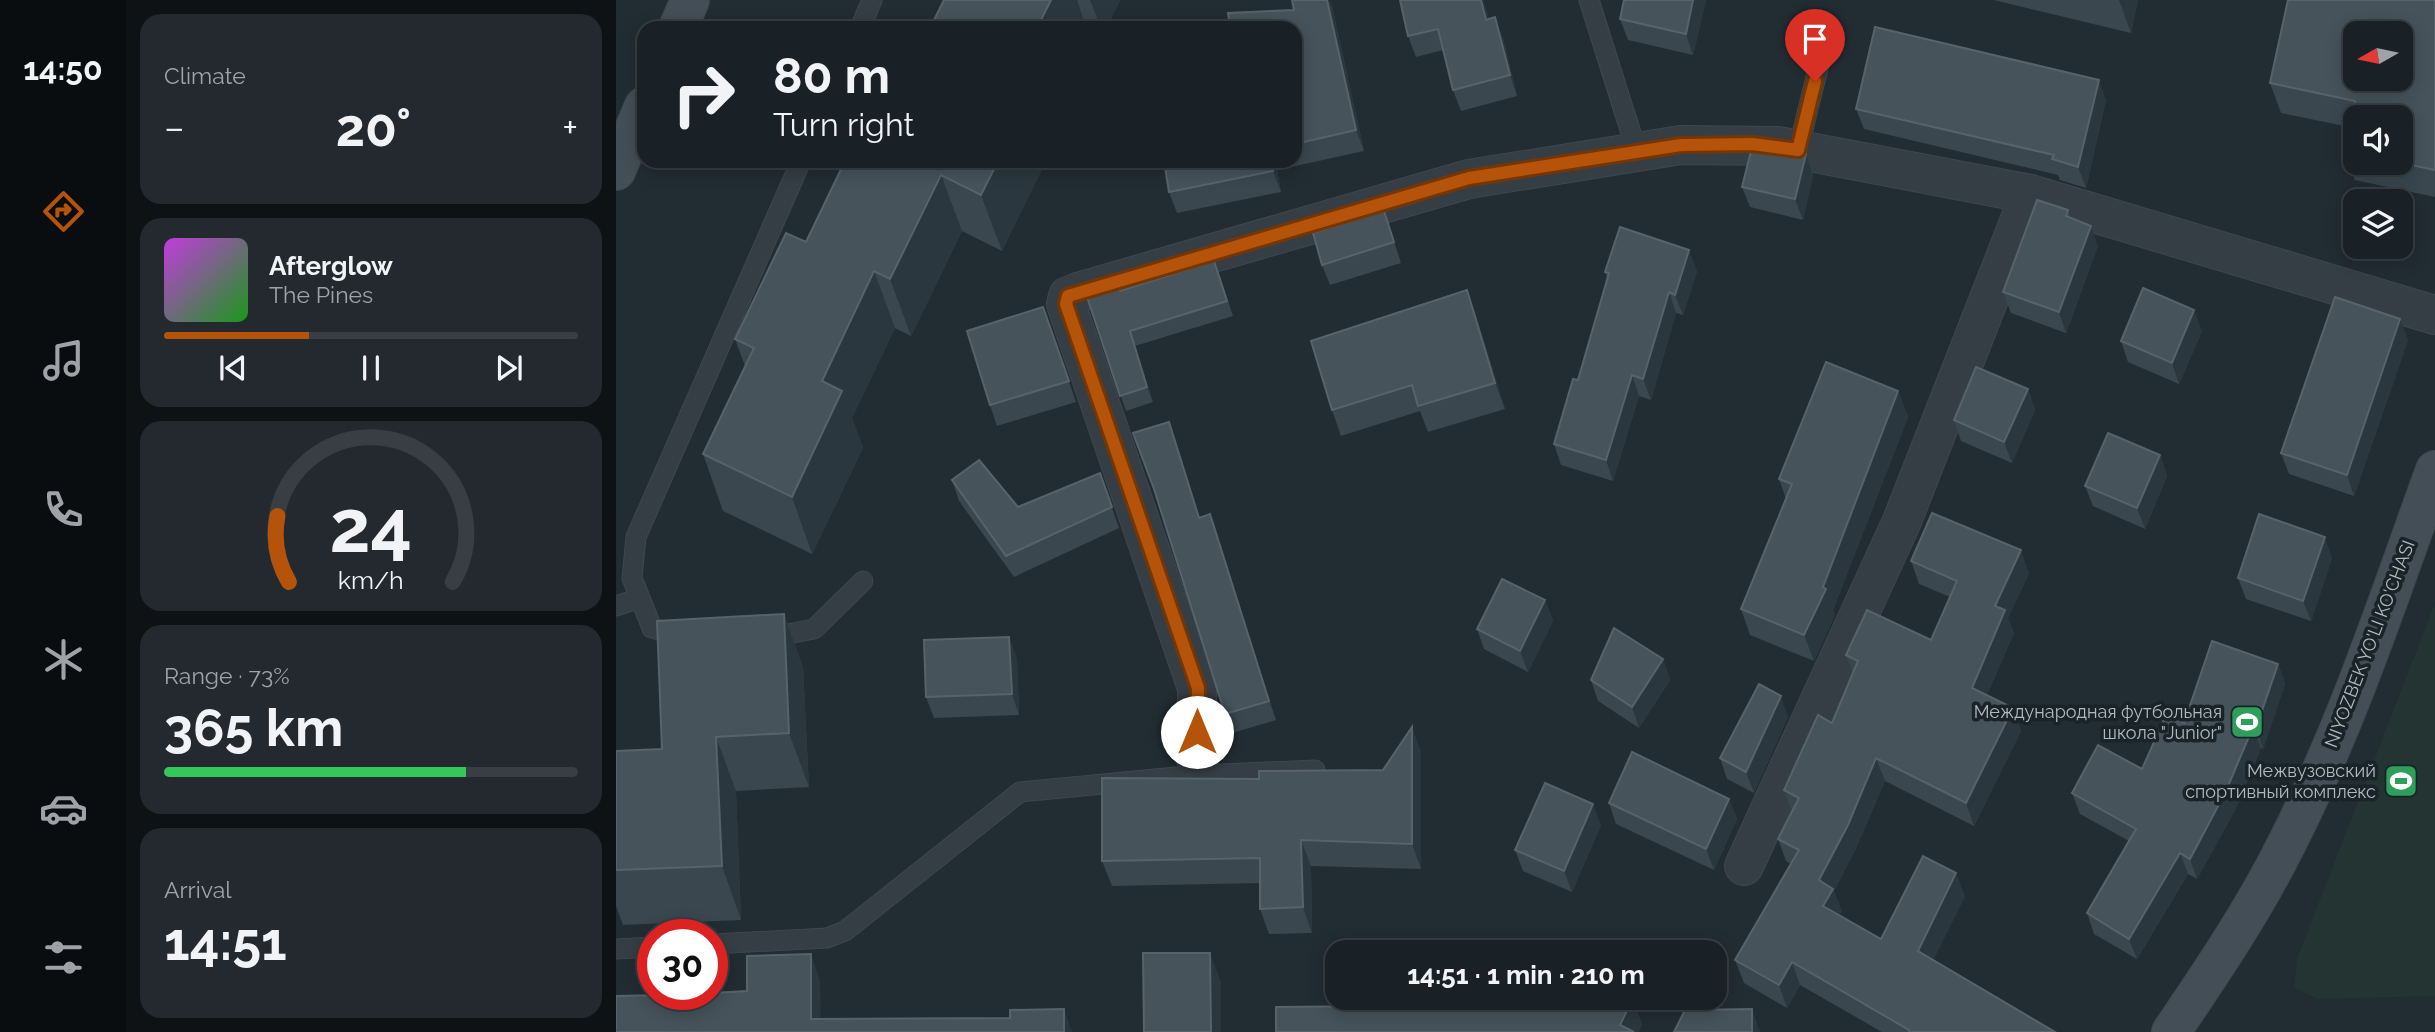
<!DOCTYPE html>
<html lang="en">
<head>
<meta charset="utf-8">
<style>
  body { margin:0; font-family:Raleway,sans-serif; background:#23292e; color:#f1f3f6; height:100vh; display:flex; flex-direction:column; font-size:26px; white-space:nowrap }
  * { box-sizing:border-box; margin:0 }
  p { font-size:23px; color:#9fa3a7 }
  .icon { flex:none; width:38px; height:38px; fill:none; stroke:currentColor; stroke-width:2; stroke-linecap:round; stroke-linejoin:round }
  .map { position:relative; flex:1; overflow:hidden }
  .panel { display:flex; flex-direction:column; gap:14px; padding:14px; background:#0e1215; width:490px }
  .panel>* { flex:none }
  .hud { position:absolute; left:21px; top:21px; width:665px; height:147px; border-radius:21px; box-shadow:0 4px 18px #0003,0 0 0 2px #383e43; background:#1a2126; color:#f1f3f6; overflow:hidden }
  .needle { width:46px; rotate:261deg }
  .fabs { position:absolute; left:1727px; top:21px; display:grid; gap:14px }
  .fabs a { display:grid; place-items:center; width:70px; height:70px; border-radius:14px; background:#1a2126; box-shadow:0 4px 18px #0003,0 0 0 2px #383e43; font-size:35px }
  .speed { position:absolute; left:21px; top:919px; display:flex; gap:14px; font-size:35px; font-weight:700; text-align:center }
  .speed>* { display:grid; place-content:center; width:91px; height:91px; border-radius:50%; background:#1a2126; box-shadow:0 4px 18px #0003,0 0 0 2px #383e43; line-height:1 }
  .speed .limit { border:10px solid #d22; background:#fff; color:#111 }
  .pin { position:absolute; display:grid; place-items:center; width:60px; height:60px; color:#fff; margin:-72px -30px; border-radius:50% 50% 50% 0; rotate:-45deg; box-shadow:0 0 7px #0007 }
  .pin .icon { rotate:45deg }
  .me { position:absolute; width:77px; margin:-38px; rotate:0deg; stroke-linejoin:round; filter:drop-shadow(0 0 5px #0008) }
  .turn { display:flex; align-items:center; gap:24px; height:147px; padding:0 21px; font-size:32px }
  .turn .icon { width:91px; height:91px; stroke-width:2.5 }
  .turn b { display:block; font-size:49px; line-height:60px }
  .big { font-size:52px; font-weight:700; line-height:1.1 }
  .panel .widget { flex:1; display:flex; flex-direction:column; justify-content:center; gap:10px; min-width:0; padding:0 24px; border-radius:21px; background:#23292e }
  .panel .dial { align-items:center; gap:0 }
  .dial svg { height:182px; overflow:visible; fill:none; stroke:#383e43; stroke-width:7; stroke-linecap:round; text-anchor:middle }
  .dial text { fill:#f1f3f6; stroke:none }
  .song { display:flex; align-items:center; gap:21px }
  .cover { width:84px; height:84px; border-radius:10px; background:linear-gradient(135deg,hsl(290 70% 55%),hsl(120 70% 35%)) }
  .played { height:7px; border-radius:4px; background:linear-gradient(90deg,#b45309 35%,#383e43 35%) }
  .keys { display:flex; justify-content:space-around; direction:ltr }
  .heat { display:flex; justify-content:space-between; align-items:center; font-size:38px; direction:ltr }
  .charge { height:10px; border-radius:5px; background:linear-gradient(90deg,#34c759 73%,#383e43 0) }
  .trip { position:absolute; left:709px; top:940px; width:402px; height:70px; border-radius:21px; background:#1a2126; box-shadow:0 4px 18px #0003,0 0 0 2px #383e43; font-weight:700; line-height:70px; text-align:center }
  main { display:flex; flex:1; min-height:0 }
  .dock { display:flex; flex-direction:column; width:126px; justify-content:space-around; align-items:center; background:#0a0d0f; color:#9fa3a7 }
  .dock .icon { width:49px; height:49px }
  .dock .selected { color:#b45309 }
  .dock b { font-size:32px; color:#f1f3f6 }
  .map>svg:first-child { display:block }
  .green { fill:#233433 }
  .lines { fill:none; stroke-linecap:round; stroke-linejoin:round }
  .lane-casing { stroke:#3e474d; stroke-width:21 }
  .street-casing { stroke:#3e474d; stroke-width:40 }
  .secondary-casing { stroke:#3e474d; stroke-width:40 }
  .lane { stroke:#353e44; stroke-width:19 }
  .street { stroke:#353e44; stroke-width:38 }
  .secondary { stroke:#434e56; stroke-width:38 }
  .wall { fill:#3a474f; fill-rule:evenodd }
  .shaded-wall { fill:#2b373e }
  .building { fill:#46535b; stroke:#57636b; stroke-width:2; fill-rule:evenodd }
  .route-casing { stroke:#753606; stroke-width:18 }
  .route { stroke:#b45309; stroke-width:12 }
  .labels { text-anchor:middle; stroke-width:7; stroke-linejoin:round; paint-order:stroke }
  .street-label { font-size:18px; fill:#afb9c1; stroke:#1a2328 }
  .poi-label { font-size:18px; fill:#afb9c1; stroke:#1a2328; text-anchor:end }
</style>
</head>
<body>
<main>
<nav class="dock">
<b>14:50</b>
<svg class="icon selected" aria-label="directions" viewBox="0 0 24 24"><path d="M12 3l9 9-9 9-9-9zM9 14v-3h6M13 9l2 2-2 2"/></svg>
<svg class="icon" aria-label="music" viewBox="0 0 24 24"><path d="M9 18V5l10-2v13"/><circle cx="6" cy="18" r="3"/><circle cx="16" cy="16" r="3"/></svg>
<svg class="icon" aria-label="phone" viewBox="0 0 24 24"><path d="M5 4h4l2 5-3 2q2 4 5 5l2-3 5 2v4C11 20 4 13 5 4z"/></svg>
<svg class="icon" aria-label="climate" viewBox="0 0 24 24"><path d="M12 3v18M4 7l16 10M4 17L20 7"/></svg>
<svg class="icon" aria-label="car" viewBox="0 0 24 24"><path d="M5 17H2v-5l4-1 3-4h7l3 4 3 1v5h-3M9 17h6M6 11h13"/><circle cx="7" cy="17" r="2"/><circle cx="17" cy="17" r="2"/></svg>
<svg class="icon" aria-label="filters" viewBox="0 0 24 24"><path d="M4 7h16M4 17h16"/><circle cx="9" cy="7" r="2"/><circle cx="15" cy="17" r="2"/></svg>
</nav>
<section class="panel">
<div class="widget"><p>Climate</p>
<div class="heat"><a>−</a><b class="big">20°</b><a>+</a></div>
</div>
<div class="widget">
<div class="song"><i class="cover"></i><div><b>Afterglow</b><p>The Pines</p></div></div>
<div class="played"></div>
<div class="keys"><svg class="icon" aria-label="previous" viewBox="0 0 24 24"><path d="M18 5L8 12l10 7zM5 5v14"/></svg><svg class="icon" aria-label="pause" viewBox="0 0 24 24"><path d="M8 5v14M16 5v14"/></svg><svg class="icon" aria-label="next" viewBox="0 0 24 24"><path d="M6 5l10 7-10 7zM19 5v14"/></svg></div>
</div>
<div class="widget dial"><svg viewBox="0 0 100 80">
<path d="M14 69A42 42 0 1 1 86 69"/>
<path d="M14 69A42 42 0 0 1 9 40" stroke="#b45309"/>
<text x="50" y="56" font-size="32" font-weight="700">24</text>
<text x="50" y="72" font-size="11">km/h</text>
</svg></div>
<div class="widget"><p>Range · 73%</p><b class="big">365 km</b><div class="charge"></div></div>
<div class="widget"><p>Arrival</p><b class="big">14:51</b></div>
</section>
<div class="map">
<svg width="1819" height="1032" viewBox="0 0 1819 1032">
  <rect width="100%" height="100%" fill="#222c33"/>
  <!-- green -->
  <polygon class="green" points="1819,603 1819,996 1702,999 1678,988 1681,959"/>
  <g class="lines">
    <defs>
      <g id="lane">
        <polyline points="973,0 1021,152"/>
        <polyline points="244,28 256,0"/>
        <polyline points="1182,150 1210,36"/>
        <polyline points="0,606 24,598"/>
        <polyline points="67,637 36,628 16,578 20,537 185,161"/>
        <polyline points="151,638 198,629 247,581"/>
        <polyline points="96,944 211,938 229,931 404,792 581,775 699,770"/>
        <polyline points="0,949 37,947"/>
      </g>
      <g id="street">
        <polyline points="581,775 581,688 450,304 452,296 462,292 853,179 1065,145 1162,146 1414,194 1819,315"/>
        <polyline points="1128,866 1286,521 1414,194"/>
      </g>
      <g id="secondary">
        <polyline points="62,28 74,0"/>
        <polyline points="0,171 28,106"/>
        <path d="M1555,1032C1597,970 1639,908 1672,841C1732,723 1774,594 1819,470"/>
      </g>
    </defs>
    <!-- lane casing -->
    <use href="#lane" class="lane-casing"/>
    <!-- street casing -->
    <use href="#street" class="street-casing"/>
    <!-- secondary casing -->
    <use href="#secondary" class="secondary-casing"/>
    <!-- lane -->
    <use href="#lane" class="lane"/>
    <!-- street -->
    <use href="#street" class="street"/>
    <!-- secondary -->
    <use href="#secondary" class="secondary"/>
  </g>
  <!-- wall -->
  <g class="wall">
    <polygon points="328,0 504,0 490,28 474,28"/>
    <polygon points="784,0 867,0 873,19 887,38 901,96 845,111 837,90 827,50 800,57 792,36"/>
    <polygon points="1090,0 1077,55 1012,40 1004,19"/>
    <polygon points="1378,0 1522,0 1515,33"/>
    <path d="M1819,0V197L1739,180L1728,151L1733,127L1665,113L1654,83ZM1740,117L1785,163H1740Z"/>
    <polygon points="716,6 748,151 661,170 665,192 561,213 553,192 548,161 679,161 678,10"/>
    <polygon points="1490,100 1470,188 1444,180 1442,175 1248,129 1240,109"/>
    <polygon points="1190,154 1197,175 1187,220 1134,207 1126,187"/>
    <polygon points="229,161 430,161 386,251 346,231 295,336 279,328 236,418 247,448 196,554 107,511 87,454 129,366 119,339 190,242"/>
    <polygon points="1452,210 1455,218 1482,246 1450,333 1395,313 1387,292"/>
    <polygon points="775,232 785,263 714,285 706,265"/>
    <polygon points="1081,271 1067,315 1060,313 1035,400 1023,396 997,481 945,465 938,444 962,380 991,278 989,272"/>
    <polygon points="604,276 617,316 519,346 537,402 510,411 471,297 504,291"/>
    <polygon points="851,290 860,316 889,409 812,432 804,411 725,436 716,410"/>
    <polygon points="427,307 460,402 381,426 374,405"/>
    <polygon points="1586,331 1563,384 1512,362 1505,341"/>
    <polygon points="1792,340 1738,496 1673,474 1665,453"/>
    <polygon points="1412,389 1419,410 1396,463 1345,441 1338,420"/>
    <polygon points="1282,391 1292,417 1217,610 1219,615 1198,661 1134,635 1125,609 1170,499 1163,479"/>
    <polygon points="553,422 584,518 601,534 660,720 616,733 609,714"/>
    <polygon points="1544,455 1551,476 1529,529 1477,506 1469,486"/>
    <polygon points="484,473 503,528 398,577 343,501 336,480 402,507"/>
    <polygon points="1716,558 1695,621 1630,599 1622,578"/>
    <polygon points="1295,561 1413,573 1392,618 1398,633 1371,695 1397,708 1405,731 1358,826 1269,781 1240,848 1218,891 1226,912 1223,915 1265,939 1349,896 1317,960 1439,1032 1266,1032 1184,985 1171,1008 1128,983 1119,960 1175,864 1170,861 1162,839 1176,812 1168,790 1216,723 1237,674 1230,655 1315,640 1334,597 1303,584"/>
    <polygon points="929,600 937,621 912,672 868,649 861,629"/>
    <polygon points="168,614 187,668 193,787 120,791 125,920 7,925 0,906 0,751 46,749"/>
    <polygon points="401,658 403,715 318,718 310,697"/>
    <polygon points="1047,659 1054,680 1023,728 982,701 975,680"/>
    <polygon points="1662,664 1669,684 1647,749 1645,748 1618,812 1581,879 1572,874 1521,959 1478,934 1471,913 1513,841 1464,814 1456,793 1526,769 1568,723"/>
    <polygon points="1172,717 1138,793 1111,779 1104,758"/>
    <polygon points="805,752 805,869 695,866 696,933 653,934 644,909 644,883 496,886 486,861 643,779 767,770"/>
    <polygon points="1113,799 1121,819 1098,870 1000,824 993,803"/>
    <polygon points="985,825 956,892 907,871 899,850"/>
  </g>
  <!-- shaded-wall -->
  <g class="shaded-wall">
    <polygon points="435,0 461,0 470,27 470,28 421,28"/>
    <polygon points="474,0 504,0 490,28 485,28"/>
    <polygon points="711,0 713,0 716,6 748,151 740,130"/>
    <polygon points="865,0 867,0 871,12 878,41 870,20"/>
    <polygon points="1077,0 1090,0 1077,55 1070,34"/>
    <polygon points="1503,0 1522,0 1515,33"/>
    <polygon points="879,17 887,38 901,96 894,75"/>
    <polygon points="1483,80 1490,100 1470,188 1462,167"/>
    <polygon points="1190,154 1197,175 1187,220 1179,199"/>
    <polygon points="382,161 430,161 386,251 365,195"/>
    <polygon points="655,161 658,161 661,170 665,192 657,171"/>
    <polygon points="325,175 346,231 295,336 274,279"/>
    <polygon points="1475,226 1482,246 1450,333 1443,312"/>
    <polygon points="1073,250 1081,271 1067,315 1059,295"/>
    <polygon points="258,271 279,328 236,418 247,448 196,554 176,497 206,381"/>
    <polygon points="851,290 860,316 889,409 879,383"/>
    <polygon points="1053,292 1060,313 1035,400 1027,379"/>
    <polygon points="1578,310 1586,331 1563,384 1556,363"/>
    <polygon points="1784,319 1792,340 1738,496 1731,475"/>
    <polygon points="514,331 519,346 537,402 531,387"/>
    <polygon points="1016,375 1023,396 997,481 990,460"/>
    <polygon points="1412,389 1419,410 1396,463 1388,442"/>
    <polygon points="1282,391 1292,417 1217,610 1219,615 1198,661 1188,635"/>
    <polygon points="553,422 560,441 590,537 583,518"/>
    <polygon points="1544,455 1551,476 1529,529 1521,508"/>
    <polygon points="594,514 601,534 660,720 653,701"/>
    <polygon points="1709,537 1716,558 1695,621 1687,601"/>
    <polygon points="1405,550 1413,573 1392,618 1398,633 1364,711 1356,688 1379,606"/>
    <polygon points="929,600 937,621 912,672 904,651"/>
    <polygon points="168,614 187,668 193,787 173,733"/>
    <polygon points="393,637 401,658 403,715 396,694"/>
    <polygon points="1047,659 1054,680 1023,728 1016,707"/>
    <polygon points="1662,664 1669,684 1647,749 1640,728"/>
    <polygon points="1165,696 1172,717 1138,793 1130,772"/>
    <polygon points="1397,708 1405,731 1358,826 1350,803"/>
    <polygon points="796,727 805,752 805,869 796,844"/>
    <polygon points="1637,727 1645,748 1618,812 1581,879 1574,859"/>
    <polygon points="100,737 120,791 125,920 106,866"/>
    <polygon points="1260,758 1269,781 1240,848 1218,891 1226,912 1215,929 1207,906 1203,880"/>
    <polygon points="1113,799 1121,819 1098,870 1090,849"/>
    <polygon points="977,804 985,825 956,892 948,871"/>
    <polygon points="685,840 695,866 696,933 687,907"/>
    <polygon points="1564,853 1572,874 1521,959 1513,939"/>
    <polygon points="1340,873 1349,896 1310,974 1302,951"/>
    <polygon points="594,953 605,982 605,1032 595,1032"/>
    <polygon points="195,954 204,981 205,1032 195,1019"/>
    <polygon points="1176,962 1184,985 1171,1008 1163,985"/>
    <polygon points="1017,998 1026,1024 1023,1032 1007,1032 1004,1025"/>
    <polygon points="448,1009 456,1032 448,1032"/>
    <polygon points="1136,1009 1144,1032 1136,1032"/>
  </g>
  <!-- building -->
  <g class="building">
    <polygon points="328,0 435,0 421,28 314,28"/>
    <polygon points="676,0 711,0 740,130 679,144 679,28 614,28 612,13 678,10"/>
    <polygon points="784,0 865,0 870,20 879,17 894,75 837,90 822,29 792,36"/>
    <polygon points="1008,0 1077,0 1070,34 1004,19"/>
    <path d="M1672,0H1819V170L1785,163V117H1740V153L1728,151L1739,101L1654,83ZM1740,33H1785V79H1740Z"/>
    <polygon points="1259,27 1483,80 1462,167 1436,159 1438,155 1240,109"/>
    <polygon points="1136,147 1190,154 1179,199 1126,187"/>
    <polygon points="229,161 382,161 365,195 325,175 274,279 258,271 206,381 226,391 176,497 87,454 138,348 119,339 170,233 190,242"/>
    <polygon points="548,161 655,161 657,171 553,192"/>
    <polygon points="1421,200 1452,210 1450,216 1475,226 1443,312 1387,292"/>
    <polygon points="768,211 778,242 706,265 697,233"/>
    <polygon points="1004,227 1073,250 1059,295 1053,292 1027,379 1016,375 990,460 938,444 957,379 962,380 993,273 989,272"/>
    <polygon points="598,261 611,301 514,331 531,387 504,396 471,297 502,287 504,291"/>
    <polygon points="1527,288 1578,310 1556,363 1505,341"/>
    <polygon points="851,290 879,383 802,406 796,385 716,410 695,341"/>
    <polygon points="1719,297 1784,319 1731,475 1665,453"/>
    <polygon points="427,307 453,381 374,405 351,331"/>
    <polygon points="1210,362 1282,391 1207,587 1210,589 1188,635 1125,609 1176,484 1163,479"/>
    <polygon points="1360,367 1412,389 1388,442 1338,420"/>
    <polygon points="553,422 583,518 594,514 653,701 609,714 538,489 517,433"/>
    <polygon points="1492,433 1544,455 1521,508 1469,486"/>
    <polygon points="363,460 402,507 484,473 496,507 390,556 336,480"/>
    <polygon points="1316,513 1405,550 1379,606 1389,610 1356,688 1397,708 1350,803 1260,758 1232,825 1203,880 1217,889 1207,906 1265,939 1307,856 1340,873 1302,951 1439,1032 1293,1032 1293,1030 1176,962 1163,985 1119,960 1183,850 1162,839 1183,798 1168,790 1202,715 1216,723 1242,661 1230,655 1251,610 1315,640 1341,581 1295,561"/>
    <polygon points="1643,514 1709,537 1687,601 1622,578"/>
    <polygon points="886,579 929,600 904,651 861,629"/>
    <polygon points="168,614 173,733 100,737 106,866 0,870 0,751 46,749 41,621"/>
    <polygon points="998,628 1047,659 1016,707 975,680"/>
    <polygon points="393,637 396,694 310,697 308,640"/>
    <polygon points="1596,641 1662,664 1640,728 1637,727 1610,791 1574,859 1564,853 1513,939 1471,913 1520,829 1456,793 1482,745 1526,769 1550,715 1568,723"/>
    <polygon points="1143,684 1165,696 1130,772 1104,758"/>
    <polygon points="796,727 796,844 685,840 687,907 644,909 644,858 486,861 486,778 643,779 643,771 767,770"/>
    <polygon points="1016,752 1113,799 1090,849 993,803"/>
    <polygon points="929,783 977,804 948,871 899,850"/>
    <polygon points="527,953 594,953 595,1032 528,1032"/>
    <polygon points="195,954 195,1019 394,1018 394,1010 448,1009 448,1032 0,1032 0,996 96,994 96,993 131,991 131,956"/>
    <polygon points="1017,998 1004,1025 1018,1032 660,1032 660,1007 769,1006 769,999"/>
    <polygon points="1136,1009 1136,1032 1058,1032 1069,1010"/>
  </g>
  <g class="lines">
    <defs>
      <polyline id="route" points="581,732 582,688 450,304 452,296 853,178 1065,145 1136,144 1182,150 1199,81"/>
    </defs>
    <!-- route casing -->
    <use href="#route" class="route-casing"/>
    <!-- route -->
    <use href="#route" class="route"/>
  </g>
  <!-- icons -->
  <defs>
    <symbol id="stadium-square" viewBox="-11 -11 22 22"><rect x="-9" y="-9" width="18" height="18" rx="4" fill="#2e9e5b" stroke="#1a2328"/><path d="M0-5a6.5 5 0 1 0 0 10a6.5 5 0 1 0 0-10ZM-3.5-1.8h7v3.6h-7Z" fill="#fff"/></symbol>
  </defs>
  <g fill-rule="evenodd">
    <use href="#stadium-square" x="1612" y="703" width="38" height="38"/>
    <use href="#stadium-square" x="1766" y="762" width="38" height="38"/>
  </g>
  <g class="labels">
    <!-- street labels -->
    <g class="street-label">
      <text transform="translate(1754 644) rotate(-69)" y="6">NIYOZBEK YO'LI KO'CHASI</text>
    </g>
    <!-- poi labels -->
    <g class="poi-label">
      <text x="1606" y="718">Международная футбольная<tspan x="1606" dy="21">школа "Junior"</tspan></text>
      <text x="1760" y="777">Межвузовский<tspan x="1760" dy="21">спортивный комплекс</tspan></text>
    </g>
  </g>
</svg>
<div class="fabs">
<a><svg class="needle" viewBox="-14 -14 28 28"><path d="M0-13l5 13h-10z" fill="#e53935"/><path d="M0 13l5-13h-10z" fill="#9fa3a7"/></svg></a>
<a><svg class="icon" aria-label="sound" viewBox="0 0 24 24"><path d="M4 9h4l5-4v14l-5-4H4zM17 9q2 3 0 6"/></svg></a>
<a><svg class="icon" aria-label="layers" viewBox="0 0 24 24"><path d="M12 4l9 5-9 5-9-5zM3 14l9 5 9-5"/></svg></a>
</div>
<div class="speed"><div class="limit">30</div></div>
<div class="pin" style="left:1199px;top:81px;background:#d93025"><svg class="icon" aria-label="arrive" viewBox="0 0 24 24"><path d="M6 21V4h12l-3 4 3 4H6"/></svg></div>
<svg class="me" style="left:581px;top:732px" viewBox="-20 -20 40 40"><circle r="19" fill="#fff"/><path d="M0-13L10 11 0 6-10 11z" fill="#b45309"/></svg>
<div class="trip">14:51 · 1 min · 210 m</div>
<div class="hud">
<div class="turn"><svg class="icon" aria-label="right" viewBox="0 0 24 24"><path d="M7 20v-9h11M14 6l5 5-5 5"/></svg><div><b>80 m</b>Turn right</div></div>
</div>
</div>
</main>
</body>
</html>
